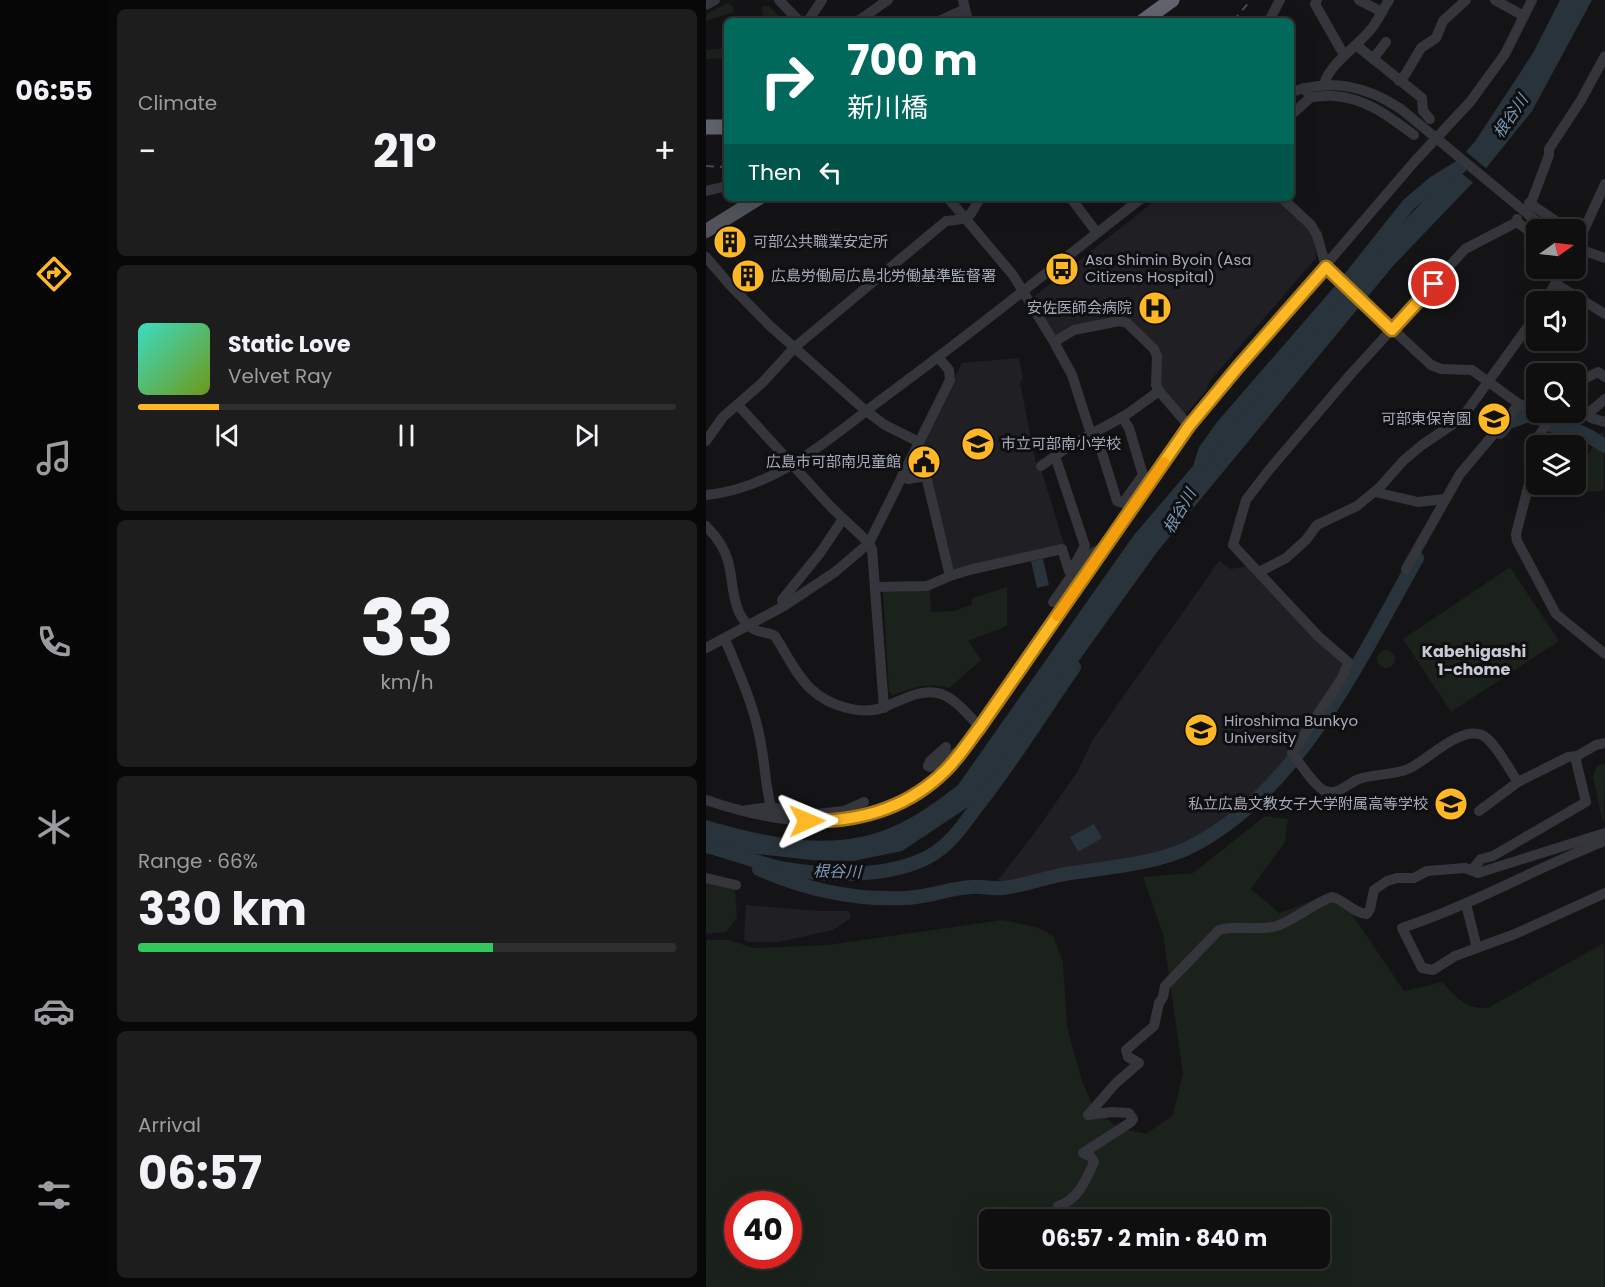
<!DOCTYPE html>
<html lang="en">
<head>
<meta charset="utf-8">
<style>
  body { margin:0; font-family:Poppins,"Noto Sans JP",sans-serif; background:#1d1d1e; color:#f1f3f6; height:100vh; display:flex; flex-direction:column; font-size:22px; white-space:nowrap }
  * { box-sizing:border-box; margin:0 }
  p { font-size:20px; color:#9b9c9f }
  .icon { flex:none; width:33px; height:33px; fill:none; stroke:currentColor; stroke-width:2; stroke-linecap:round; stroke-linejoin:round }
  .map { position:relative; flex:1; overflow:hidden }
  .drawer { display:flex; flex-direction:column; gap:9px; padding:9px; background:#080809; width:598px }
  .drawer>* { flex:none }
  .hud { position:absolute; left:18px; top:18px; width:570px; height:183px; border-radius:9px; box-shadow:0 6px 24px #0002,0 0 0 2px #2f2f30; background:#00695c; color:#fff; overflow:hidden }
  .needle { width:39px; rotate:76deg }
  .buttons { position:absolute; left:820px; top:219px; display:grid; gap:12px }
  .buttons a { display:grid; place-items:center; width:60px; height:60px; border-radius:9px; background:#0f0f10; box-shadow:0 6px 24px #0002,0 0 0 2px #2f2f30; font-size:30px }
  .speed { position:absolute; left:18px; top:1191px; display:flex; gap:12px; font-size:30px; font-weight:700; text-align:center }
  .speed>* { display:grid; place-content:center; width:78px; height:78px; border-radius:50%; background:#0f0f10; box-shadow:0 6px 24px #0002,0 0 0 2px #2f2f30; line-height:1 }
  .speed .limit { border:9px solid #d22; background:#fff; color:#111 }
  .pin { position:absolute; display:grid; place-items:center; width:51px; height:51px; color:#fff; margin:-26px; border:3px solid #fff; border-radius:50%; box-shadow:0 2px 6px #0007 }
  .me { position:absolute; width:66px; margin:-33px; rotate:89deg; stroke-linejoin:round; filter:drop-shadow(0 0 4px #0008) }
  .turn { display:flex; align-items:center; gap:21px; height:126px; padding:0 24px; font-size:27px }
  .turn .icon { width:78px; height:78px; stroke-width:2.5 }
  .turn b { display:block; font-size:42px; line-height:51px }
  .then { display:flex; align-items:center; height:57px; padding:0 24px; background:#0003; gap:12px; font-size:22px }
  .big { font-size:45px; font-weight:700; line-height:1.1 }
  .drawer .card { flex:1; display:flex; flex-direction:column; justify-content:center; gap:9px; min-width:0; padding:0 21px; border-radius:9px; background:#1d1d1e }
  .drawer .dial { align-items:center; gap:0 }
  .dial b { font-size:78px; line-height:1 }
  .song { display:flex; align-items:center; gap:18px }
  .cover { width:72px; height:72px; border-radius:9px; background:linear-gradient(135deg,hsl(170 70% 55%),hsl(80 70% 35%)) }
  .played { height:6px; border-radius:3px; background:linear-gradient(90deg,#ffb824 15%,#2f2f30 15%) }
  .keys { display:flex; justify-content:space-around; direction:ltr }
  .heat { display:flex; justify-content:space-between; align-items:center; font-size:33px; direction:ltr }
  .charge { height:9px; border-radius:4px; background:linear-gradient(90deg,#34c759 66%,#2f2f30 0) }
  .trip { position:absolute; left:273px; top:1209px; width:351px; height:60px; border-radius:9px; background:#0f0f10; box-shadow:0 6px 24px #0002,0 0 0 2px #2f2f30; font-weight:700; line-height:60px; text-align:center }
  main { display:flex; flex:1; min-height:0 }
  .menu { display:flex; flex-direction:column; width:108px; justify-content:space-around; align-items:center; background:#060606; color:#9b9c9f }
  .menu .icon { width:42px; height:42px }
  .menu .current { color:#ffb824 }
  .menu b { font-size:27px; color:#f1f3f6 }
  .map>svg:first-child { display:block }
  .built { fill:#202024 }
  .green { fill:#1a221b; fill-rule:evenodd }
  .water { fill:#29333b }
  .pier { fill:#141416 }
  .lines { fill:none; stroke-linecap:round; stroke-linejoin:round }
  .river { stroke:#29333b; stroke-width:14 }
  .minor { stroke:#35363c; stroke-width:10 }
  .major { stroke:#51535b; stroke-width:14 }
  .highway { stroke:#61646d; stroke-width:15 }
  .rail { stroke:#484a51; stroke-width:2; stroke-dasharray:8 6; stroke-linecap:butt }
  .route-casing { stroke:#a67817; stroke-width:15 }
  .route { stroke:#ffb824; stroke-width:10 }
  .slow { stroke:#f59e0b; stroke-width:10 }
  .labels { text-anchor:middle; stroke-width:6; stroke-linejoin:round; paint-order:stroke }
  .poi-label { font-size:15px; fill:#a5aab8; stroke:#0f0f11; text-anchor:start }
  .water-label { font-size:16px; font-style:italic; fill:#7999b6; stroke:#0f0f11 }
  .neighbourhood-label { font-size:16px; font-weight:bold; fill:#c6cad4; stroke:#0f0f11 }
</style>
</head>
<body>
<main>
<nav class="menu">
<b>06:55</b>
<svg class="icon current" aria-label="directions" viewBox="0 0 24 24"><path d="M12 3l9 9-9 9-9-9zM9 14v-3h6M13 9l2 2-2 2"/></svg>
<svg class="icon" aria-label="music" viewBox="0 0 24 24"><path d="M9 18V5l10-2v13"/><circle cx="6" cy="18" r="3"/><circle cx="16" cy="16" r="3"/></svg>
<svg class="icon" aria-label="phone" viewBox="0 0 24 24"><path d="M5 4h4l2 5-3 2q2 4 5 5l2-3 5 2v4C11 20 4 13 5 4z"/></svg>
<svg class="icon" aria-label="climate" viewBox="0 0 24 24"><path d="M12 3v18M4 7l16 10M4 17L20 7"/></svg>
<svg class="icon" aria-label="car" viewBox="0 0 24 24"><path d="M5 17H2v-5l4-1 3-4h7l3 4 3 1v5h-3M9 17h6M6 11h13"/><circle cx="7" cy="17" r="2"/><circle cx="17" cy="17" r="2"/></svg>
<svg class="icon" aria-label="filters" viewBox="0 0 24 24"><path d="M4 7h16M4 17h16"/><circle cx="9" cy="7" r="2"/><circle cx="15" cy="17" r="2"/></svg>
</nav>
<section class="drawer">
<div class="card"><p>Climate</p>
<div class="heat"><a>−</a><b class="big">21°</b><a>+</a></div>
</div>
<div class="card">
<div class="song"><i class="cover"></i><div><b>Static Love</b><p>Velvet Ray</p></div></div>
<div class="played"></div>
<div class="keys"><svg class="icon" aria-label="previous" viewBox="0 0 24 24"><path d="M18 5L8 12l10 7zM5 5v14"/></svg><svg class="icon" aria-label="pause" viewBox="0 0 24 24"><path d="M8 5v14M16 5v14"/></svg><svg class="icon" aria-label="next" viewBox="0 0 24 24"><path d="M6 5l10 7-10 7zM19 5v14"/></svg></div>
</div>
<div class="card dial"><b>33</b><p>km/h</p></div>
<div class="card"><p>Range · 66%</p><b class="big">330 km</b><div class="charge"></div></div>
<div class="card"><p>Arrival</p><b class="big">06:57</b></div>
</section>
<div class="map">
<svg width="899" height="1287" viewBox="0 0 899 1287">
  <rect width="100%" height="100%" fill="#141416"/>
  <!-- built -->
  <g class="built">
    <polygon points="452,198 572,198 603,229 608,240 610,258 503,382 500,391 478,416 453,384 454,355 422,320 351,337 325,299"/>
    <polygon points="313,358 317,379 314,383 331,469 335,469 358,544 248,571 223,473 202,474 256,363"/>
    <polygon points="513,561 525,569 542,566 633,658 635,664 635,670 585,757 553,796 528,818 483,846 431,860 298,882 292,880 327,835 372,771 386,741"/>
    <polygon points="40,905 115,911 143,911 145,918 127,930 72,942 41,942 38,939"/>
  </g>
  <!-- green -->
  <g class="green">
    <polygon points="21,3 27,6 27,12 0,21 0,15"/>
    <polygon points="56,6 63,6 77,21 75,19 64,20 63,15 57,16"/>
    <polygon points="21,48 21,58 0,59 0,50"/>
    <polygon points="895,432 898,433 898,491 878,492 870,482 870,477"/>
    <polygon points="804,567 853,641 745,712 697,639"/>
    <path d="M301,587V626L262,641L275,660L243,688C222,682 207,688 187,695L183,692L177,592L224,590L225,612L248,611L265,605L267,598Z"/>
    <circle cx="680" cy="659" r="9"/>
    <polygon points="898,764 899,764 898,822 896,820 887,776 891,766"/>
    <path d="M559,816L582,819L579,842L545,889L573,913L631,892L698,991L736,982C751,998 759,1009 782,1008L898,943V1287H0V940H23L47,948L121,945L297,920L333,928L347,936L357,962L361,1027L376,1081L388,1108L412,1128L440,1134L467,1115L477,1074L457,934L437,877L487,873ZM32,1204H82V1256H32ZM284,1220H614V1258H284Z"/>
    <polygon points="0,883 29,889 31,918 20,932 0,934"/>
  </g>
  <!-- water -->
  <g class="water">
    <path d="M854,0H886L826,111L777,172L687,266L451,552L295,769L262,807L196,851L147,861L106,860L41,853L0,841V820C58,837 128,853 186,827C210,817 231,801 252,785L428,535L675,246L731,186L770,140L827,53Z"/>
    <polygon points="337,559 343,585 331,588 325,561"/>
    <polygon points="388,824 396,838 372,852 364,837"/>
  </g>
  <!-- pier -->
  <polygon class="pier" points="758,150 782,170 769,184 745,165"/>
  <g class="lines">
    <!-- river -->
    <g class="river">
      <polyline points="794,432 802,422 823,415 831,417 847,426 869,430 883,436 899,446"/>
      <polyline points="494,467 499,451 516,427 633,292 703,204 728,183 754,167"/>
      <path d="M0,846C27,852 52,864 79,869C121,876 183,878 222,857C242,847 256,827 269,809C305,764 335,715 368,667"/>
      <path d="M53,869C98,889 148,900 198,898C221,898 243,888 265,887C275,886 286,889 297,888C316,886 335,879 354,875C393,868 447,865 482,848C590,796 655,658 711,558"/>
    </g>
    <!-- minor -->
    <g class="minor">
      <polyline points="73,0 93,21"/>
      <polyline points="257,0 262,21"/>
      <polyline points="611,0 609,4 638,55"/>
      <polyline points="653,0 676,12"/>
      <polyline points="789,0 818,16"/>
      <polyline points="0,5 9,0"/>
      <polyline points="102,21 116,0"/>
      <polyline points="152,21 182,0"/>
      <polyline points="233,21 259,9"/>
      <polyline points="563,21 574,0"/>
      <polyline points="650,45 716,98 717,111 724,119"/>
      <polyline points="667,59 680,42"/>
      <polyline points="693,81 699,75 715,48 730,38 737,21 760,0"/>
      <path d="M618,84C625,62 651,47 665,29C672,21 677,9 683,0"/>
      <path d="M598,88L605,97C613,97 621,95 628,96C660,98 684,117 708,135"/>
      <path d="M585,92C626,79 659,85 695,109L841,230"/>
      <polyline points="585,115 605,97"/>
      <polyline points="0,191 21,186"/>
      <polyline points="242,198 307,275 348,342 366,375 385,434 392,440 411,501 417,503 437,475 423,428 416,417"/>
      <polyline points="365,198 391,233"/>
      <polyline points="576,198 605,225 611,235 620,267 725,365 735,369 766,370 813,404 831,411"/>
      <polyline points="823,203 863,230"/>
      <polyline points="825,203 843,155 843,149 875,100 899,56"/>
      <polyline points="811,219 811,222 831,237"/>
      <path d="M811,222L759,249L644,375L563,470L540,500L527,545L612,636L642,662L636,678L586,753C593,762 609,787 619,791C632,796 642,783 653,779C668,774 688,775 702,769C721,761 753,726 776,735C788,740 804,771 812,782"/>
      <polyline points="870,247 899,184"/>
      <polyline points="870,248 899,258"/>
      <polyline points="0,257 23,284 63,325 160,411 179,425 213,442"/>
      <polyline points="850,284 899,314"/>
      <polyline points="839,302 858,268"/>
      <polyline points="348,342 368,330 413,321 421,323 448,349 451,356 450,385 453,391 483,426"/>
      <polyline points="870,374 876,380 892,372 899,377"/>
      <polyline points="32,405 125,507 163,543 166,549 178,708"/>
      <polyline points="882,414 885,418 899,422"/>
      <path d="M839,415C866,428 879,417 899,399"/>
      <polyline points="845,418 825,447 827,468 810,534 811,541 850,614 899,654"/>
      <path d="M0,441L17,417L56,383L89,347L240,221C265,219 262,219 274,198"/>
      <polyline points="349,456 379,546 367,568 367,575"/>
      <polyline points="335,466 362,447 420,415 453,391"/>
      <polyline points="196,476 202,479 220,476 244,576"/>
      <polyline points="669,492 712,502 739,499"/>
      <path d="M0,495C73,488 128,434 184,393C270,330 352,263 436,198"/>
      <path d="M0,526C10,536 18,546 22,561C28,582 25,610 43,626C51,634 60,631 69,636C80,653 90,675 105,689C123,706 156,716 178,707C195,701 213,689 231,693C248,696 262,715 274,727"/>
      <polyline points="700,569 754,474 813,404"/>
      <polyline points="553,572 580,558 600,540 611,525 651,506 674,487 697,461 716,445 756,418 831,314"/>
      <polyline points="170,587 221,586 244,576 263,570 356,549 363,571 367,575"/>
      <path d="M347,602C358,588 379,550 397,549"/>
      <polyline points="78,606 76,600 114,553 137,519"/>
      <path d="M19,639C32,671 48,705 54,739C59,762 59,785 65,807"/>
      <polyline points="0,648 78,606 129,572 163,543 244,380 243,370 232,357"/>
      <polyline points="240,747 224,761 222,766 224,767 251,752"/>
      <path d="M0,800C73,825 158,836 223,785C243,769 259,747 274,727L483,426L532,367L709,161L764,102L799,54L826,0"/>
      <polyline points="41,810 65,807 101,815 101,819"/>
      <polyline points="773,811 812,782 862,757 871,756"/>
      <polyline points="101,815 138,811 158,802"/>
      <path d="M899,841C830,868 766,905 696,928L716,968L727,970L749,956L809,934L899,893"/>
      <polyline points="766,870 775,859 787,856 880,802 870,761 871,756 890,745 899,743"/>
      <polyline points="0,878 30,885"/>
      <polyline points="760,904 771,948"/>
      <path d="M352,1206C372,1200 380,1180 388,1162L385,1157L377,1153L425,1122L427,1119L423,1113L406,1112L382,1115L410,1083L433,1063L422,1057L420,1050L448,1026L453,1003L457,997L459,986L513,930C532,924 552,932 571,926C590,919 608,903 626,897C639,900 647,913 661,914L664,909L668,890L681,881L691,878H708L721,871L759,868L772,873L899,833"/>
    </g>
    <!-- major -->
    <polyline class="major" points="0,231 53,198"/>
    <!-- highway -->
    <g class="highway">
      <polyline points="437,21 466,0"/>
      <polyline points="0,127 21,127"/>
    </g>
    <!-- rail -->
    <g class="rail">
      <polyline points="527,21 545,0"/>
      <polyline points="0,166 21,167"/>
    </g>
  </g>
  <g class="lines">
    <defs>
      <path id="route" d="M101,821C153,822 202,808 240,770C253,757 263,741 274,727L483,426L532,367L620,267L686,330L728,284"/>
    </defs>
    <!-- route casing -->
    <use href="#route" class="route-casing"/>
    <!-- route -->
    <use href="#route" class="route"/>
    <!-- slow -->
    <polyline class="slow" points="351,616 458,462"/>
  </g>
  <!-- icons -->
  <defs>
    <symbol id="building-disc" viewBox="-11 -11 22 22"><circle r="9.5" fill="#ffb824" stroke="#0f0f11"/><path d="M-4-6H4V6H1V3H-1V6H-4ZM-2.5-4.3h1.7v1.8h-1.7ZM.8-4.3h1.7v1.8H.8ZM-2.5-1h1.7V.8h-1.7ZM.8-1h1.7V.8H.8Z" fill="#111"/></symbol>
    <symbol id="bus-disc" viewBox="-11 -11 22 22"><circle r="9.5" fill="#ffb824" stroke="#0f0f11"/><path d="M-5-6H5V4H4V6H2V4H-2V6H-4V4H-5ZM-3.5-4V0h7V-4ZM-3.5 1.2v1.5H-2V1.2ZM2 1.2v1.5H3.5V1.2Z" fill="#111"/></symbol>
    <symbol id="hospital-disc" viewBox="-11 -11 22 22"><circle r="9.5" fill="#ffb824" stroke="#0f0f11"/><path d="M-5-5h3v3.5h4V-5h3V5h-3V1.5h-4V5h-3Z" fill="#111"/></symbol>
    <symbol id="school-disc" viewBox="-11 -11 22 22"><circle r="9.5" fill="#ffb824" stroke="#0f0f11"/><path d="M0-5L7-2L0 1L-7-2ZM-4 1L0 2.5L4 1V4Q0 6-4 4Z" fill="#111"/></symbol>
    <symbol id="civic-disc" viewBox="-11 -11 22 22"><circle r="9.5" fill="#ffb824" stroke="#0f0f11"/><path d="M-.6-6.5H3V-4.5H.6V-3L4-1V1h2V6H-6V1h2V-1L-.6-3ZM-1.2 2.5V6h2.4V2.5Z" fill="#111"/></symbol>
    <symbol id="university-disc" viewBox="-11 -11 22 22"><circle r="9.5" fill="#ffb824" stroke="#0f0f11"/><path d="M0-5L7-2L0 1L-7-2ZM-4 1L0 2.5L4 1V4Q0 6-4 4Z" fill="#111"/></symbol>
  </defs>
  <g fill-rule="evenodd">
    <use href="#building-disc" x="5" y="223" width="38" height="38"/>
    <use href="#bus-disc" x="337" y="250" width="38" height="38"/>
    <use href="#building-disc" x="23" y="257" width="38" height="38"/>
    <use href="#hospital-disc" x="430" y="289" width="38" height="38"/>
    <use href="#school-disc" x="769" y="400" width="38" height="38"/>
    <use href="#school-disc" x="253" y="425" width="38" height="38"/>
    <use href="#civic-disc" x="199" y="443" width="38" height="38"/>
    <use href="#university-disc" x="476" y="711" width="38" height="38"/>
    <use href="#school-disc" x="726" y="785" width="38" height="38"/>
  </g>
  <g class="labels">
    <!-- poi labels -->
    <g class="poi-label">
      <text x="47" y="247">可部公共職業安定所</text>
      <text x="379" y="265">Asa Shimin Byoin (Asa<tspan x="379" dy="17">Citizens Hospital)</tspan></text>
      <text x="65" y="281">広島労働局広島北労働基準監督署</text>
      <text x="426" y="313" text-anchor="end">安佐医師会病院</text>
      <text x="765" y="424" text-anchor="end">可部東保育園</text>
      <text x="295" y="449">市立可部南小学校</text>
      <text x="195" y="467" text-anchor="end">広島市可部南児童館</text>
      <text x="518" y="726">Hiroshima Bunkyo<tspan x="518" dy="17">University</tspan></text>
      <text x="722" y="809" text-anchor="end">私立広島文教女子大学附属高等学校</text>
    </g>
    <!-- water labels -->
    <g class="water-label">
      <text transform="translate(804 116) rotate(-56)" y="6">根谷川</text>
      <text transform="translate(473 511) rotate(-60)" y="6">根谷川</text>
      <text transform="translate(131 871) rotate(1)" y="6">根谷川</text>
    </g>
    <!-- neighbourhood labels -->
    <g class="neighbourhood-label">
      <text x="768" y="657">Kabehigashi<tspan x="768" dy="18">1-chome</tspan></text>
    </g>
  </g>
</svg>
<div class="buttons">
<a><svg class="needle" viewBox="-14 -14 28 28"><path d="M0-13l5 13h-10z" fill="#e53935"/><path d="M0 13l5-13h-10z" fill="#9b9c9f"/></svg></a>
<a><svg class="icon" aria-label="sound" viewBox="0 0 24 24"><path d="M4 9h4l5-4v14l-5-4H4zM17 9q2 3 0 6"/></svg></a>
<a><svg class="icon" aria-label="search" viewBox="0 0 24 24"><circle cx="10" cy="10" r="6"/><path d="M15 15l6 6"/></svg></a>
<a><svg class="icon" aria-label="layers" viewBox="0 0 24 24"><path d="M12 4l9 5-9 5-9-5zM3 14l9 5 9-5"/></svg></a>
</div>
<div class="speed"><div class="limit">40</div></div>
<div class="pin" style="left:728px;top:284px;background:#d93025"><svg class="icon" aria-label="arrive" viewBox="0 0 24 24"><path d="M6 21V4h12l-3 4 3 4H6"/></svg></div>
<svg class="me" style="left:101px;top:821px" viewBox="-20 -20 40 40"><path d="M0-17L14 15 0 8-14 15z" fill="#ffb824" stroke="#fff" stroke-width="4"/></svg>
<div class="trip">06:57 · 2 min · 840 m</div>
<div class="hud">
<div class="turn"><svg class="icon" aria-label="right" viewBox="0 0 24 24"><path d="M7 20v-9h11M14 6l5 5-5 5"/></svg><div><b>700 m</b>新川橋</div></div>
<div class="then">Then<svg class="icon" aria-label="left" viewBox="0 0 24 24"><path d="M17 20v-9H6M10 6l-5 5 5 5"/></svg></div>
</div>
</div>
</main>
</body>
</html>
